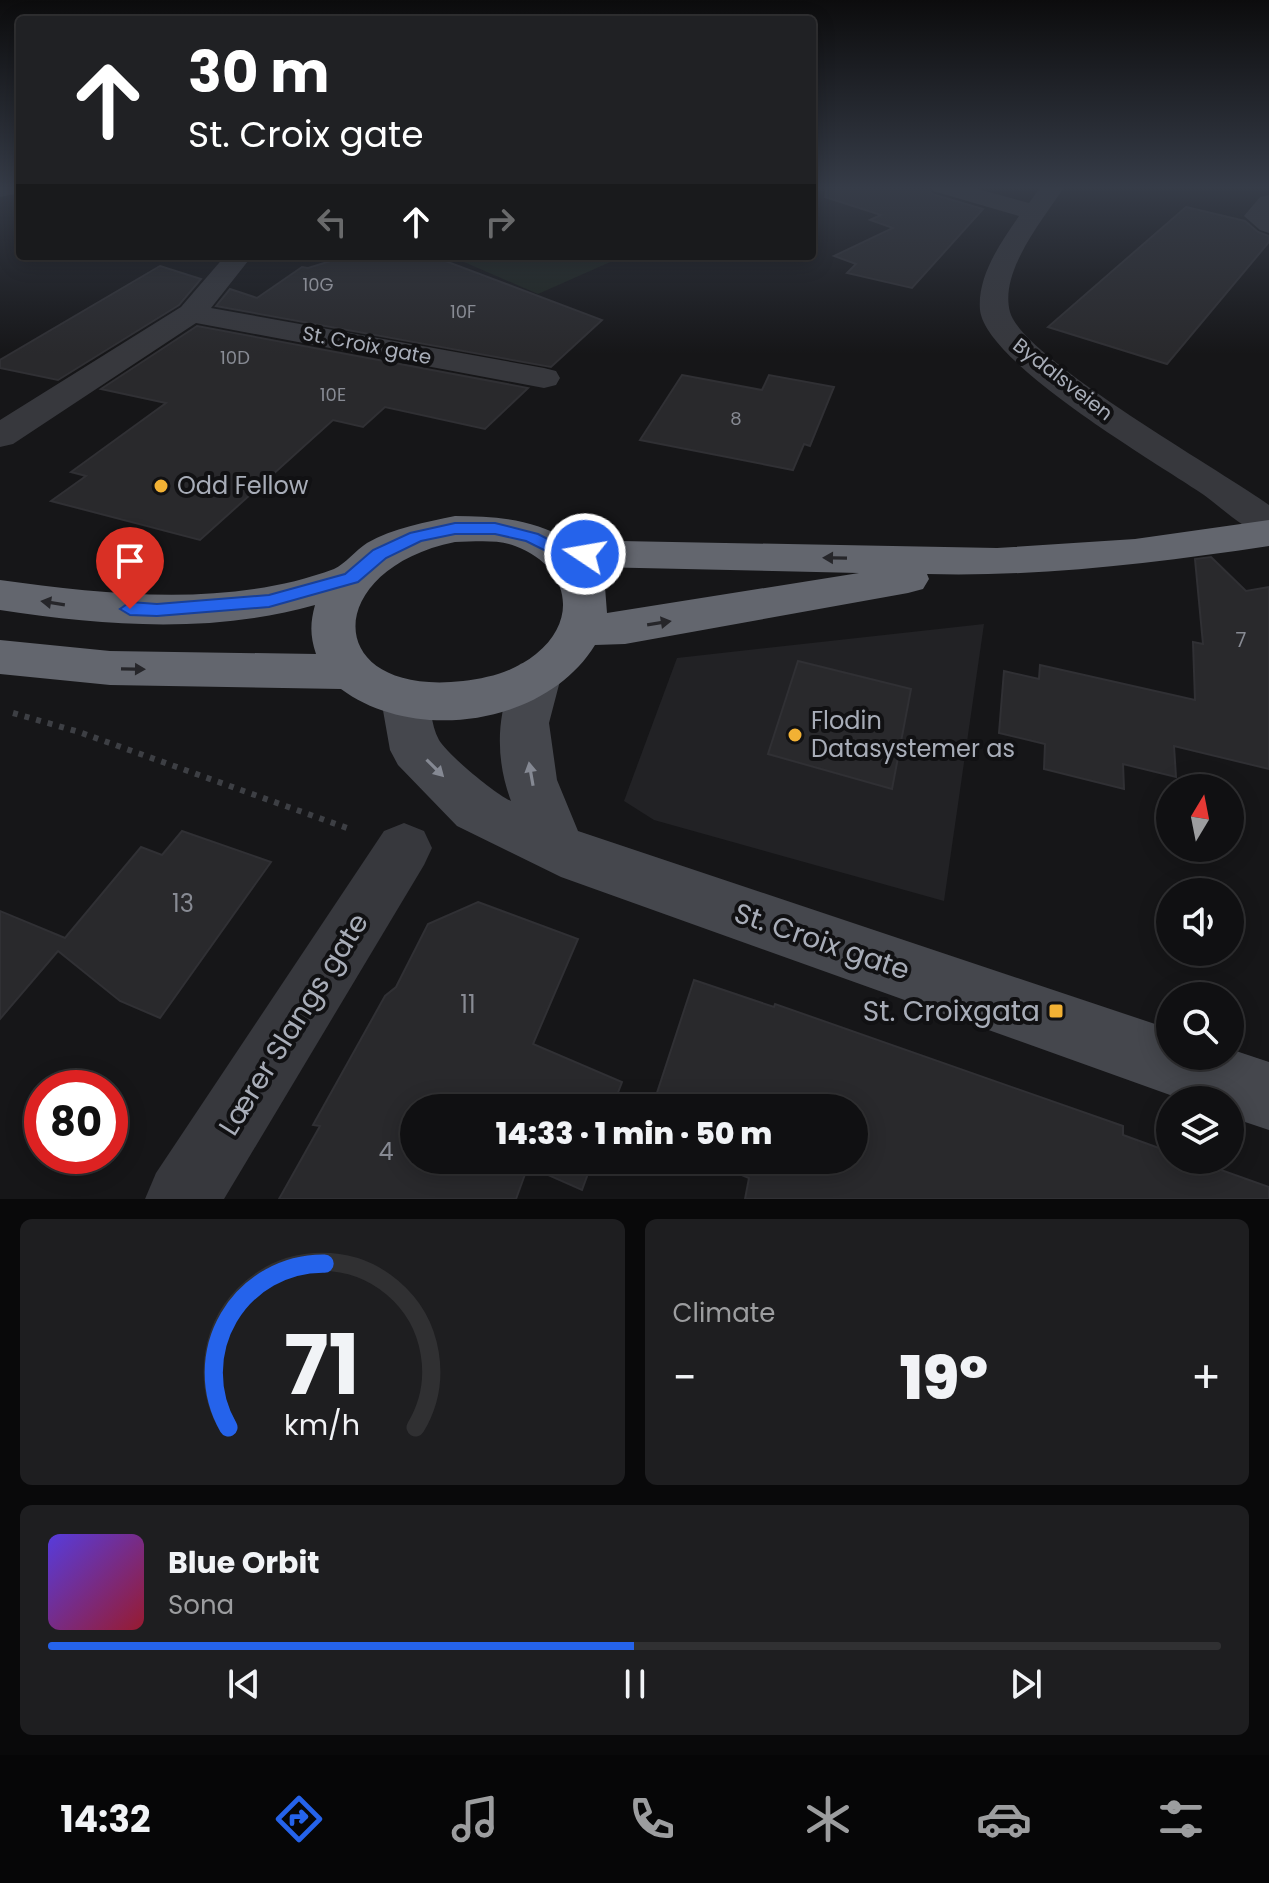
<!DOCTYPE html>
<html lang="en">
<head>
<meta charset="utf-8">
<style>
  body { margin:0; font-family:Poppins,sans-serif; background:#1e1e20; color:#f1f3f6; height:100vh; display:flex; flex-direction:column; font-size:30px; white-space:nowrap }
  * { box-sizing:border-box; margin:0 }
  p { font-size:26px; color:#9c9d9f }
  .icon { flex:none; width:44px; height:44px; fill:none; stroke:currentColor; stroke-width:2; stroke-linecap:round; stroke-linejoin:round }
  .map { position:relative; height:1199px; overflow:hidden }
  .details { display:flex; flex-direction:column; gap:20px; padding:20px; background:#09090a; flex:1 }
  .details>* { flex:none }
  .top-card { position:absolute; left:16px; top:16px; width:800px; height:244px; border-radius:8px; box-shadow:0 4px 20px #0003,0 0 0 2px #303032; background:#202124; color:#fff; overflow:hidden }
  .needle { width:52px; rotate:10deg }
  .buttons { position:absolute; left:1156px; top:774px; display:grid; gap:16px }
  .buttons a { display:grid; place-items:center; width:88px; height:88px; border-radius:50%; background:#101012; box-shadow:0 4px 20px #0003,0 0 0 2px #303032; font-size:40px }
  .speed { position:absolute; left:24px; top:1070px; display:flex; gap:16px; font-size:40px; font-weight:700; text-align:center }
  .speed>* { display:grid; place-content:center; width:104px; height:104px; border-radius:50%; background:#101012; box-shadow:0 4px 20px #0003,0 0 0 2px #303032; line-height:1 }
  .speed .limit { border:12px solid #d22; background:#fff; color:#111 }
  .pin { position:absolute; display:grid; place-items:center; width:68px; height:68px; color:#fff; margin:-82px -34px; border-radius:50% 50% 50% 0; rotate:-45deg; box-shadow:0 0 8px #0007 }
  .pin .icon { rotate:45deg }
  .me { position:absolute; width:88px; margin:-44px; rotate:282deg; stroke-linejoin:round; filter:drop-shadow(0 0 6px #0008) }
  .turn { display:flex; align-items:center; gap:28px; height:168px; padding:0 40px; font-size:36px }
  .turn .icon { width:104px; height:104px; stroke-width:2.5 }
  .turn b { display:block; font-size:56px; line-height:68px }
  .lanes { display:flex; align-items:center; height:76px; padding:0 40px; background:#0003; justify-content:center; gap:40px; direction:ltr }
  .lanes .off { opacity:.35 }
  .big { font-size:60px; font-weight:800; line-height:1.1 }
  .details .tile { flex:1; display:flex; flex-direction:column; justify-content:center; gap:12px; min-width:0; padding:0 28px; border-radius:12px; background:#1e1e20 }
  .details .dial { align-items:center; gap:0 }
  .dial svg { height:208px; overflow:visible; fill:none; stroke:#303032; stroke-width:7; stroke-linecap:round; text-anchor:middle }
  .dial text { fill:#f1f3f6; stroke:none }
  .song { display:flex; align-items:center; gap:24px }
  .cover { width:96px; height:96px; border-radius:12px; background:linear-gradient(135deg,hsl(250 70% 55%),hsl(350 70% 35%)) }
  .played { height:8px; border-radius:4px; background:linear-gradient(90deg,#2563eb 50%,#303032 50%) }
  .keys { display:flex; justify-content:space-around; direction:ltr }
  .heat { display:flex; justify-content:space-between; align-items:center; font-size:44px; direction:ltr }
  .details .tiles { flex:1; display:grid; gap:20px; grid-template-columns:1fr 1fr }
  .tile:last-child { grid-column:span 2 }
  .trip { position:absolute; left:400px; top:1094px; width:468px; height:80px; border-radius:40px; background:#101012; box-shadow:0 4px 20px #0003,0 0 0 2px #303032; font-weight:800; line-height:80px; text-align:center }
  .tabs { display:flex; height:128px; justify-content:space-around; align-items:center; background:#060607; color:#9c9d9f }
  .tabs .icon { width:56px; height:56px }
  .tabs .selected { color:#2563eb }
  .tabs b { font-size:36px; color:#f1f3f6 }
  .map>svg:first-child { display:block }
  .built { fill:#222225 }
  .green { fill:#1c231d }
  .building { fill:#29292c; stroke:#303034; stroke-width:2 }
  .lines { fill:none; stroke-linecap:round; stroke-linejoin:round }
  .path { stroke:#3d3f44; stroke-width:6; stroke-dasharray:5 7; stroke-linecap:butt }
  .street { fill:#37383d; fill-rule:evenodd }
  .secondary { fill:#45474d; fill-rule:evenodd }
  .highway { fill:#63666e; fill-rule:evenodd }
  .oneway { fill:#26262a }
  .oneway2 { fill:#858993 }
  .route { fill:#2563eb; stroke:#184099; stroke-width:2 }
  .poi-dot { fill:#f2b134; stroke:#111113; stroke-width:3 }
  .labels { text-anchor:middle; stroke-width:8; stroke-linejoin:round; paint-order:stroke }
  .far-number-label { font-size:18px; fill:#888b94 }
  .far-street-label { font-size:20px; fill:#a8adb8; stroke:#111113 }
  .number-label { font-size:20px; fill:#888b94 }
  .poi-label { font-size:24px; fill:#a8adb8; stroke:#111113; text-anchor:start }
  .near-number-label { font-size:24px; fill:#888b94 }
  .near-street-label { font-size:28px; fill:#a8adb8; stroke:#111113 }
  .near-poi-label { font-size:28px; fill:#a8adb8; stroke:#111113; text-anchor:end }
</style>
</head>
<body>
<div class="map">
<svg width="1269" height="1199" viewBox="0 0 1269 1199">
  <rect width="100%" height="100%" fill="#161618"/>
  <!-- built -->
  <polygon class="built" points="984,624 944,901 654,820 624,801 677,658"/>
  <!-- green -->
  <polygon class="green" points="450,256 624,256 538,294"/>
  <!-- building -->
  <g class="building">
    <polygon points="827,186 926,186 932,194 983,209 912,288 847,273 856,264 834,256 893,228 870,220 881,215 825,197"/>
    <polygon points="1186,207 1245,221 1258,232 1269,236 1269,242 1167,364 1048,327"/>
    <polygon points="347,256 432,256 602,320 551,367 216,306 230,289 257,298 302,267 308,268"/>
    <polygon points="160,266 201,279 179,305 58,380 0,368 0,360"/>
    <polygon points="197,326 528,388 485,429 385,407 363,427 333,420 200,540 51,501 86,476 71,472 166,403 101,389"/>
    <polygon points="682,375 762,390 769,375 834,387 810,446 804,444 793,470 640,440"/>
    <polygon points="1211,557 1246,591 1269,587 1269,769 1174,746 1176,777 1123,764 1124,789 1044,769 1045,744 999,733 1004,671 1039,679 1040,665 1195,700 1193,642 1203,644 1195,559"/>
    <polygon points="798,661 911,689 892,789 768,754"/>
    <polygon points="182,831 271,862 160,1018 120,1001 58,951 0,1019 0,911 65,938 141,847 162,855"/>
    <polygon points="478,902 578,939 533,1044 622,1082 612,1108 414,1108 414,1160 593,1160 582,1190 528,1166 516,1199 279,1199 320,1126 313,1125 385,996 396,987 428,924"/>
    <polygon points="694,980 774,1007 775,1004 1123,1126 1123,1135 1170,1152 1170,1160 1193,1160 1269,1187 1269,1199 745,1199 749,1178 705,1160 854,1160 854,1108 652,1108"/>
  </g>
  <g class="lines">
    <!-- path -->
    <polyline class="path" points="13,713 79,732 347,828"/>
    <!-- street -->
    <g class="street">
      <polygon points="0,186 20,186 20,193 0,197"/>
      <path d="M929,186H967L1029,203L1041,186H1065C1044,218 999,271 1010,312C1022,358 1222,471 1269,505V537C1242,530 1221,506 1198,491C1152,460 986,363 980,310C977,276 1001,242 1019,216L933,191Z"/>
      <polygon points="1269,195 1269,233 1260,230 1244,216 1260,197"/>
      <polygon points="225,256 252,256 211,308 544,368 556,371 560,378 556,385 544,388 196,323 13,444 0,447 0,420 181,307"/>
      <polygon points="404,823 424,831 432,848 424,865 224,1199 145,1199 156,1173 384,831"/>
    </g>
    <!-- secondary -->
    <path class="secondary" d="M537,659L554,664L561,677L549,723L557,780L578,831L1170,1029V1056H1230V1049L1269,1062V1130L1230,1117V1100H1184L561,877L457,826L398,765L390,750L381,699L388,686L405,680L422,686C432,703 430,724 439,740C448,755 495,794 511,801C494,756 496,707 520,664Z"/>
    <!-- highway -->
    <path class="highway" d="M455,516C495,516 533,519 568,540L997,548L1135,539L1269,520V546C1155,563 1042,577 927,574L929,579L923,589L908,593L625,644L595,645C546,725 415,744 341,689L110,685L0,674V640L110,651L316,654C310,636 310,623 315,605C211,634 105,626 0,610V580C108,595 229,608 334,569C345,564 356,550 367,543C393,528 426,522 455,516ZM455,542C474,542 497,539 515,546C567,565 581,618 536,654C515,671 490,678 463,681C320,697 322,569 455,542ZM594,567L859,573L607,613L605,587Z"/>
  </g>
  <!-- one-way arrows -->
  <defs><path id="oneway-solid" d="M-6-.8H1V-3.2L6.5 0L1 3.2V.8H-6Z" transform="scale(2)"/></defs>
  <g class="oneway">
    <use href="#oneway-solid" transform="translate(835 558) rotate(-179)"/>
    <use href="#oneway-solid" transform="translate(53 603) rotate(-171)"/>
    <use href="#oneway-solid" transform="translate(659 623) rotate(-9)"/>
    <use href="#oneway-solid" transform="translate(133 669) rotate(1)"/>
  </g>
  <g class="oneway2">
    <use href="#oneway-solid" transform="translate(435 768) rotate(45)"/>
    <use href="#oneway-solid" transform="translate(531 774) rotate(-100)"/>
  </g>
  <!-- sky -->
  <linearGradient id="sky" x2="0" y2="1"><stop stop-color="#0c0c0d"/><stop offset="0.53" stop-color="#363c48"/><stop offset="1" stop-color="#363c48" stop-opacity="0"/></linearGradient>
  <rect width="1269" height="354" fill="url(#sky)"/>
  <!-- route -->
  <polygon class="route" points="455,523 495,523 538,534 565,548 591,550 593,554 585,559 562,559 526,541 495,534 455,534 421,541 386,558 358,582 269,607 157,616 130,615 120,609 130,602 157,604 269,595 345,574 373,550 410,533"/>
  <!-- markers -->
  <g class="poi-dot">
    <circle cx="161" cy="486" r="8"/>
    <circle cx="795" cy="735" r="8"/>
    <rect x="1048" y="1003" width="16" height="16" rx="4"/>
  </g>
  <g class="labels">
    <!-- far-number labels -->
    <g class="far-number-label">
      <text x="318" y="291">10G</text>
      <text x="463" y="318">10F</text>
      <text x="235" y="364">10D</text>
      <text x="333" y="401">10E</text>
      <text x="736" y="425">8</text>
    </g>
    <!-- far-street labels -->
    <g class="far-street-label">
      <text transform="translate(367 345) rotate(11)" y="7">St. Croix gate</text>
      <text transform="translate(1063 379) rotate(38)" y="7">Bydalsveien</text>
    </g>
    <!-- number labels -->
    <g class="number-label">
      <text x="1241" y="647">7</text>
    </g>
    <!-- poi labels -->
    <g class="poi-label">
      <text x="177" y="494">Odd Fellow</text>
      <text x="811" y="729">Flodin<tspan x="811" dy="28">Datasystemer as</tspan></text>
    </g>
    <!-- near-number labels -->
    <g class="near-number-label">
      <text x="183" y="912">13</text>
      <text x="468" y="1013">11</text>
      <text x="386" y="1160">4</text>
    </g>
    <!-- near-street labels -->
    <g class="near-street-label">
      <text transform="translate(822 941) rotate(19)" y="10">St. Croix gate</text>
      <text transform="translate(293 1024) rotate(-58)" y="10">Lærer Slangs gate</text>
    </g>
    <!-- near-poi labels -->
    <g class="near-poi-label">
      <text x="1040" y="1021">St. Croixgata</text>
    </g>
  </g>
</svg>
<div class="buttons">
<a><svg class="needle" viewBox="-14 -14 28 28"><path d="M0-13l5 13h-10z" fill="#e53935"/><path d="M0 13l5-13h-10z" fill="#9c9d9f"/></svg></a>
<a><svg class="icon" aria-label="sound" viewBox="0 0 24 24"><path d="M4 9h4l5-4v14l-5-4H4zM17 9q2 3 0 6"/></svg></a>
<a><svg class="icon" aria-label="search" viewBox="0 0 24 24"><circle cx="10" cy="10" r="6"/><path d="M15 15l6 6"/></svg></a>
<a><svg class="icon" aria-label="layers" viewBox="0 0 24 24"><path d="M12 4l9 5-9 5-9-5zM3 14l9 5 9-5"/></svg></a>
</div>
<div class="speed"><div class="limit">80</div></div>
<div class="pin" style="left:130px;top:609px;background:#d93025"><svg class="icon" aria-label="arrive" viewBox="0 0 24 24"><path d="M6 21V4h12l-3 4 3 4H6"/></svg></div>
<svg class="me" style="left:585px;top:554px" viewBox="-20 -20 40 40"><circle r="17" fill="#2563eb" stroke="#fff" stroke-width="3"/><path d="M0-11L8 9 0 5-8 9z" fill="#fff"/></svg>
<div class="trip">14:33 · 1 min · 50 m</div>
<div class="top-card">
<div class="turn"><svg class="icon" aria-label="ahead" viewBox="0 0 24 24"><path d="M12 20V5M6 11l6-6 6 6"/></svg><div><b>30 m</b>St. Croix gate</div></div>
<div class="lanes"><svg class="icon off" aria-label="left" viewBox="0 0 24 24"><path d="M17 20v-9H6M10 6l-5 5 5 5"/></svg><svg class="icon" aria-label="ahead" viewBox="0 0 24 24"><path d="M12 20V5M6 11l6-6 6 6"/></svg><svg class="icon off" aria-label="right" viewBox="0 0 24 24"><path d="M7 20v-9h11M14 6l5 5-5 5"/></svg></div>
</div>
</div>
<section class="details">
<div class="tiles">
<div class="tile dial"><svg viewBox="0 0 100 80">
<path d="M14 69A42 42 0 1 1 86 69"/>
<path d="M14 69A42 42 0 0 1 51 6" stroke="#2563eb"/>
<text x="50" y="56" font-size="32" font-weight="700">71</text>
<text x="50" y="72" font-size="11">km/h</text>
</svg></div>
<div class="tile"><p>Climate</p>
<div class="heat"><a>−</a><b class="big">19°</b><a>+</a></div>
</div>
<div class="tile">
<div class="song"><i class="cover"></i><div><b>Blue Orbit</b><p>Sona</p></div></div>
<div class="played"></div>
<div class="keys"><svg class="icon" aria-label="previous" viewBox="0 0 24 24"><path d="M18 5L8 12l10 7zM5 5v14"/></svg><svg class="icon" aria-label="pause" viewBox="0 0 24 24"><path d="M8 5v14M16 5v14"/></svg><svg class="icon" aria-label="next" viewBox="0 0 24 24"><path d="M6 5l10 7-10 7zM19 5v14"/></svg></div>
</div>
</div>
</section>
<nav class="tabs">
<b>14:32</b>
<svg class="icon selected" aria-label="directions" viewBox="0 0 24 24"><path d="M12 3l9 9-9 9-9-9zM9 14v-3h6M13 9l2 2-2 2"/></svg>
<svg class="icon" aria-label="music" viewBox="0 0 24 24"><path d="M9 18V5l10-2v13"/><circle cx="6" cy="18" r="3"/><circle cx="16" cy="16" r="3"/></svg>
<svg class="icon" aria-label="phone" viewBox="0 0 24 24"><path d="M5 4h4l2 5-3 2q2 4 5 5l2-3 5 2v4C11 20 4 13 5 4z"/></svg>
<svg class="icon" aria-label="climate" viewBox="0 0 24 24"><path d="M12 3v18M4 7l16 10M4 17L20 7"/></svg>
<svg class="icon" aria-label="car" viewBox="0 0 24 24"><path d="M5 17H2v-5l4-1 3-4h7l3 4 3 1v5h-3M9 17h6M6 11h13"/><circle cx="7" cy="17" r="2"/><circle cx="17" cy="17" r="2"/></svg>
<svg class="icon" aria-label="filters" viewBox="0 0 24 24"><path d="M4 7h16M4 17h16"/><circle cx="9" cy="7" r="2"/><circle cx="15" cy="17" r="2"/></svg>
</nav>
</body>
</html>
